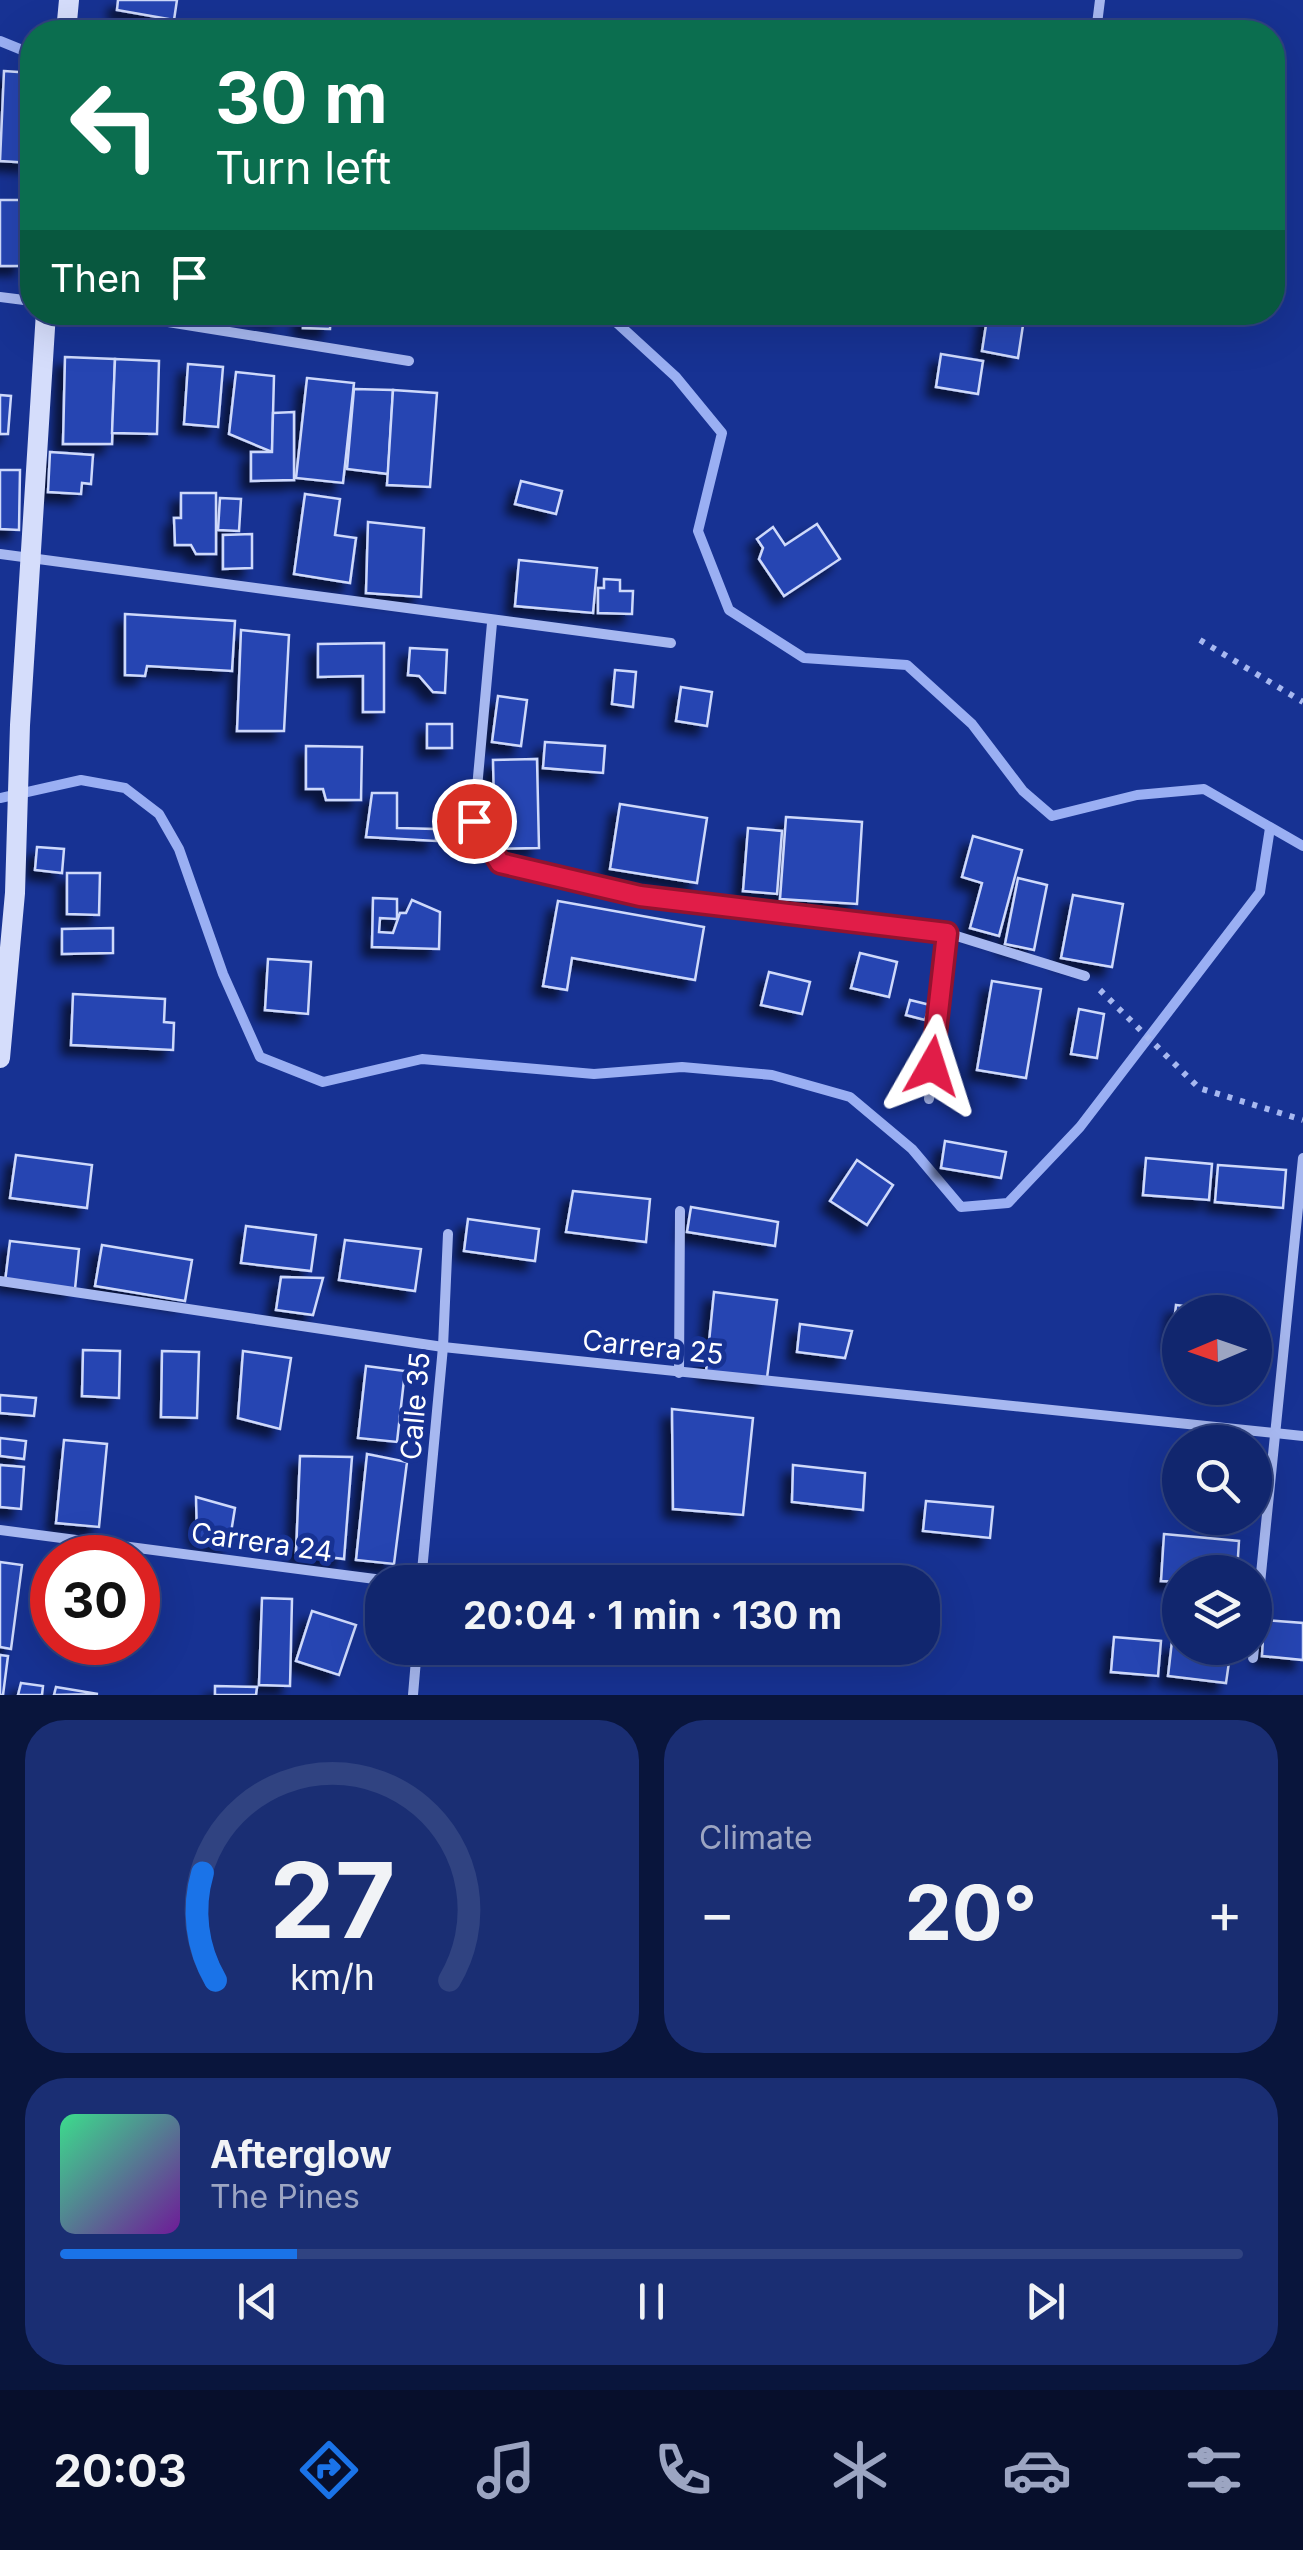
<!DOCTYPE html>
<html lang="en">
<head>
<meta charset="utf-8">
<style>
  body { margin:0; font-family:Inter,sans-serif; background:#1a2e73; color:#f1f3f6; height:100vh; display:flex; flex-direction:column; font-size:38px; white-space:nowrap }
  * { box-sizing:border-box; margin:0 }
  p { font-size:32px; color:#9ca5c2 }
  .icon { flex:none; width:55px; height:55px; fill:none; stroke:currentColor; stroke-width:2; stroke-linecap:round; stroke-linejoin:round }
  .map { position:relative; height:1695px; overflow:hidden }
  .panel { display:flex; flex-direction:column; gap:25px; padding:25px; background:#09153c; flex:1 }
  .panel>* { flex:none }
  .banner { position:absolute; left:20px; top:20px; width:1265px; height:305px; border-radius:40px; box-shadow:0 10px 40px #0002,0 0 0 2px #304381; background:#0b6e4f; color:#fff; overflow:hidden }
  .needle { width:65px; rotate:268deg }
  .fabs { position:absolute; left:1162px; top:1295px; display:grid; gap:20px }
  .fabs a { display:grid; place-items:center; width:110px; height:110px; border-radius:50%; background:#11266e; box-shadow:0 10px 40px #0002,0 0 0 2px #304381; font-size:50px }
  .speed { position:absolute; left:30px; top:1535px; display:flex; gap:20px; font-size:50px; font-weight:700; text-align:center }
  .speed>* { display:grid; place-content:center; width:130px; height:130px; border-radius:50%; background:#11266e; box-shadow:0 10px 40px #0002,0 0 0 2px #304381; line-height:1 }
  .speed .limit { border:15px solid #d22; background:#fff; color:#111 }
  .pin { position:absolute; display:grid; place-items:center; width:85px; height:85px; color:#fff; margin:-42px; border:5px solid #fff; border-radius:50%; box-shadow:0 2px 10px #0007 }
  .me { position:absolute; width:110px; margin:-55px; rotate:6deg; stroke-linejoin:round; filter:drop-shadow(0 0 8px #0008) }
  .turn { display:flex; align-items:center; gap:35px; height:210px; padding:0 30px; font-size:45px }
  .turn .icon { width:130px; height:130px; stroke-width:2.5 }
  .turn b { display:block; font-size:70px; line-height:85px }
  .then { display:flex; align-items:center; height:95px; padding:0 30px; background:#0003; gap:20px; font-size:38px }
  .big { font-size:75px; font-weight:700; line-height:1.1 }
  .panel .widget { flex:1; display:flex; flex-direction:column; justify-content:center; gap:15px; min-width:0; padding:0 35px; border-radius:40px; background:#1a2e73 }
  .panel .dial { align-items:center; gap:0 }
  .dial svg { height:260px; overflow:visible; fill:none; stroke:#304381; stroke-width:7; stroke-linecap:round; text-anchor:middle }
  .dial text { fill:#f1f3f6; stroke:none }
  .song { display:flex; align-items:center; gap:30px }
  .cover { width:120px; height:120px; border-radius:15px; background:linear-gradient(135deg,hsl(150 70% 55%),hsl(280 70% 35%)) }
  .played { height:10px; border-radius:5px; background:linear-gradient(90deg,#1a73e8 20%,#304381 20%) }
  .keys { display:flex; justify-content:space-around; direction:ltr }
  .heat { display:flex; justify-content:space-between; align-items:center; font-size:55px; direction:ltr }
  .panel .tiles { flex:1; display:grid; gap:25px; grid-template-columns:1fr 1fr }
  .widget:last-child { grid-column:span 2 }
  .trip { position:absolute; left:365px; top:1565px; width:575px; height:100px; border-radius:40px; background:#11266e; box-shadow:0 10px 40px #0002,0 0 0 2px #304381; font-weight:700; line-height:100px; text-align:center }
  .tab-bar { display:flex; height:160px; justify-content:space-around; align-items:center; background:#070f2c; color:#9ca5c2 }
  .tab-bar .icon { width:70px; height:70px }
  .tab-bar .selected { color:#1a73e8 }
  .tab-bar b { font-size:45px; color:#f1f3f6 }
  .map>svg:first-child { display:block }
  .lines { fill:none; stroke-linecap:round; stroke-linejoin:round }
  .stream { stroke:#9aaff3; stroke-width:10 }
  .building { fill:#2645b2; stroke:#ced9fb; stroke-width:2.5; filter:url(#shadow) }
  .path { stroke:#a7b8f0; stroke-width:6; stroke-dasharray:5 8; stroke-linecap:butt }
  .street { stroke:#a7b8f0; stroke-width:10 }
  .secondary { stroke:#d5ddfb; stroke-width:20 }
  .route-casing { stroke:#92132f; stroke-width:25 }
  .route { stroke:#e11d48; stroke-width:18 }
  .labels { text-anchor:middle; stroke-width:10; stroke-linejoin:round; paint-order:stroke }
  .street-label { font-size:28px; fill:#fff; stroke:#173293 }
</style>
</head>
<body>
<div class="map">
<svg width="1303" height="1695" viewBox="0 0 1303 1695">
  <defs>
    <filter id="shadow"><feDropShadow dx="-9" dy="9" stdDeviation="5" flood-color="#0009"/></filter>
  </defs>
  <rect width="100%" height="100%" fill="#173293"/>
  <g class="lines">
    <!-- stream -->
    <g class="stream">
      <polyline points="0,41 32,54"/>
      <polyline points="605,312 676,377 722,433 698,531 729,610 804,658 907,665 972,724 1023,791 1052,816 1137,795 1204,789 1303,846"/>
      <polyline points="0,798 81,780 125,788 159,814 179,849 223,974 260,1057 323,1082 422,1059 594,1074 682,1067 772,1075 850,1097 912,1149 961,1207 1008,1203 1080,1127 1260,892 1270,828"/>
    </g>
  </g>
  <!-- building -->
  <g class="building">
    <polygon points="118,0 177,0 174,20 117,10"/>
    <polygon points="4,71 32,73 32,163 0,161"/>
    <polygon points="0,200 28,200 23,266 0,266"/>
    <polygon points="239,312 280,312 279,319"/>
    <polygon points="303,312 331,312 330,329 303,328"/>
    <polygon points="988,312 1025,312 1018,358 982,351"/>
    <polygon points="941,354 983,361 978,394 936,387"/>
    <polygon points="65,357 115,359 112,444 63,444"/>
    <polygon points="115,359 159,361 157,434 112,433"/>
    <polygon points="188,364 223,367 218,427 184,424"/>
    <polygon points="236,372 274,376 272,452 229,434"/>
    <polygon points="307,378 354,383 343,483 296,478"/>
    <polygon points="354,389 393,390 388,474 347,469"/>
    <polygon points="393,390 437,393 430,487 387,485"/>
    <polygon points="0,395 11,396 8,434 0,434"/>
    <polygon points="294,412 294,480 251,481 251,452 272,452 273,413"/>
    <polygon points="50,452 93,455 91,484 82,483 81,494 48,492"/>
    <polygon points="0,470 20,470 19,530 0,529"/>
    <polygon points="521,481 562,491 556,514 515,504"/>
    <polygon points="181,493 216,493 216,554 196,554 191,545 175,545 174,518 181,518"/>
    <polygon points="305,494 340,499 335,535 356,538 350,583 294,574"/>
    <polygon points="220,498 241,499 239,531 218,530"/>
    <polygon points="368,522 424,528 421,597 366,593"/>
    <polygon points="817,524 840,559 784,596 759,559 763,548 757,539 773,527 785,545"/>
    <polygon points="252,534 252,568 223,569 223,535"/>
    <polygon points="519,560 597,568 593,613 515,606"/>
    <polygon points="604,579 620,580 620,591 633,591 632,614 598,613 598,588 604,588"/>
    <polygon points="125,614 235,621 232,671 147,666 145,676 125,675"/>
    <polygon points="241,630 289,635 284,731 237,731"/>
    <polygon points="384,643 384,712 363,712 363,676 318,677 318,644"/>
    <polygon points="410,648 447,650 445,693 433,692 419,676 408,675"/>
    <polygon points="615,670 636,672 633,707 612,704"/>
    <polygon points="681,687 712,692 707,726 676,721"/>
    <polygon points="498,696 527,700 521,746 492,742"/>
    <rect x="427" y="724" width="25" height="24"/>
    <polygon points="545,742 605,746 603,773 543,768"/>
    <polygon points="306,746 362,747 361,800 326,800 323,789 306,789"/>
    <polygon points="537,759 539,848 495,849 493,760"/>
    <polygon points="372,793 397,793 397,828 436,829 436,841 366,837"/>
    <polygon points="620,804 707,818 697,883 610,869"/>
    <polygon points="786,817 862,822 857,904 780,899"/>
    <polygon points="748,828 782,831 777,894 743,891"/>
    <polygon points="973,836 1022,850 999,936 970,928 982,883 962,877"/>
    <polygon points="37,847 64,849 62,873 35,870"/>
    <polygon points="67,873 100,873 99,915 67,914"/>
    <polygon points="1018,878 1047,885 1034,950 1005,944"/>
    <polygon points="1073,895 1123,904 1112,967 1061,958"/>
    <polygon points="373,898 397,899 397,919 380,918 379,932 393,933 400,913 406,913 412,900 440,912 439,949 372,947"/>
    <polygon points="558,901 704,927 695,980 572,958 567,990 543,986"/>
    <polygon points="113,928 113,953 62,954 62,929"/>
    <polygon points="860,953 897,962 889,997 851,988"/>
    <polygon points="268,959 311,962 308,1014 265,1010"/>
    <polygon points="769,972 810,982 802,1014 761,1005"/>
    <polygon points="992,981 1041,989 1026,1078 977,1070"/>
    <polygon points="73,994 165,999 164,1022 174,1023 173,1050 71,1045"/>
    <polygon points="910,1000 930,1005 925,1020 906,1015"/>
    <polygon points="1079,1009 1104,1014 1097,1058 1071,1054"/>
    <polygon points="945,1141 1006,1152 1001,1178 941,1168"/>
    <polygon points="16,1155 92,1165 87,1208 10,1198"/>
    <polygon points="1146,1158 1212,1164 1209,1200 1143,1195"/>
    <polygon points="857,1160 893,1185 867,1225 830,1201"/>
    <polygon points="1218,1165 1286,1170 1283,1208 1215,1202"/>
    <polygon points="573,1191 650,1199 646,1242 566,1232"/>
    <polygon points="691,1207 778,1222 775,1246 687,1232"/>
    <polygon points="468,1219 539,1229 535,1261 464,1251"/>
    <polygon points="246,1226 316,1235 311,1271 241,1263"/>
    <polygon points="345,1240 421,1249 415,1291 339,1280"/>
    <polygon points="10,1241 79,1249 75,1289 5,1282"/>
    <polygon points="102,1245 192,1260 185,1301 95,1286"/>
    <polygon points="281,1277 323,1278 313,1315 276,1310"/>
    <polygon points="714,1292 777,1300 767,1378 706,1372"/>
    <polygon points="1176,1305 1202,1308 1202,1312 1180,1312 1180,1341 1172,1341"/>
    <polygon points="800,1324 852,1331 845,1358 797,1352"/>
    <polygon points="83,1350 120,1351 119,1398 82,1396"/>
    <polygon points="162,1351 199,1352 197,1418 161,1417"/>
    <polygon points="243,1351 291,1358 280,1429 238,1418"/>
    <polygon points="366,1366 405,1371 397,1442 358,1438"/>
    <polygon points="0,1395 36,1398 34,1416 0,1413"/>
    <polygon points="672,1409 753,1418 743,1515 673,1509"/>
    <polygon points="0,1438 26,1441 24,1459 0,1456"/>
    <polygon points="64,1440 107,1444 99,1527 56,1523"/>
    <polygon points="367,1454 407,1462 394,1564 356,1560"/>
    <polygon points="300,1456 352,1457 344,1559 296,1553"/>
    <polygon points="0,1465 24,1467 21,1509 0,1507"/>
    <polygon points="793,1465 865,1473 863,1510 792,1502"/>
    <polygon points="196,1497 235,1508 229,1545 197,1537"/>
    <polygon points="926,1501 993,1507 990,1538 923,1531"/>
    <polygon points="1164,1534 1239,1541 1237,1572 1180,1572 1180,1582 1161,1581"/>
    <polygon points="0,1562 22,1565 11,1649 0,1647"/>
    <polygon points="262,1598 292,1599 290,1686 259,1685"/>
    <polygon points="312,1611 356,1625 339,1675 296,1661"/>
    <polygon points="1264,1620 1303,1623 1303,1660 1262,1656"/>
    <polygon points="1114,1637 1161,1641 1158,1676 1111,1672"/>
    <polygon points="1172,1641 1180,1642 1180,1648 1231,1648 1226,1683 1168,1676"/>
    <polygon points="0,1655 8,1656 3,1695 0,1695"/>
    <polygon points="21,1683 43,1686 42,1695 18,1695"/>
    <polygon points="215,1686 257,1687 256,1695 215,1695"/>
    <polygon points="56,1687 98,1694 54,1695"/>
  </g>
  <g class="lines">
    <!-- path -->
    <g class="path">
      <polyline points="1200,640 1303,702"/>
      <polyline points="1100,990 1199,1088 1303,1120"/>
    </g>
    <!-- street -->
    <g class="street">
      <polyline points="1096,32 1100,0"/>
      <polyline points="0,297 32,301"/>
      <polyline points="106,312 409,361"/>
      <polyline points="0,554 671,643"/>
      <polyline points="492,623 474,821 500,863 640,896 947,933 1085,976"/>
      <polyline points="929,1099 947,933"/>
      <polyline points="0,1281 443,1347 1303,1436"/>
      <polyline points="679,1373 680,1211"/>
      <polyline points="0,1530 398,1582"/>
      <polyline points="421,1582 443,1347 448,1234"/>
      <polyline points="1255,1633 1303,1158"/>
      <polyline points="1253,1658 1254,1648"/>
      <polyline points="413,1695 417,1648"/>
    </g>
    <!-- secondary -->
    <g class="secondary">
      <polyline points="66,32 69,0"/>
      <polyline points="0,1058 15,893 20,725 46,312"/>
    </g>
  </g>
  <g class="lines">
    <defs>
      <polyline id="route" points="474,821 500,863 640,896 947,933 932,1066"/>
    </defs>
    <!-- route casing -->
    <use href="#route" class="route-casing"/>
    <!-- route -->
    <use href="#route" class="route"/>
  </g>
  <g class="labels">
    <!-- street labels -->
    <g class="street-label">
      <text transform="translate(653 1347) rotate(6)" y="10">Carrera 25</text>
      <text transform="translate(415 1406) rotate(-85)" y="10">Calle 35</text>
      <text transform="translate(262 1542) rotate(8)" y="10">Carrera 24</text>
    </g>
  </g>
</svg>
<div class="fabs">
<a><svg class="needle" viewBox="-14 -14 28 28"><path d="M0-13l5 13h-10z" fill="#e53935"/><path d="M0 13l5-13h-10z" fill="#9ca5c2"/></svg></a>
<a><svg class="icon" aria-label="search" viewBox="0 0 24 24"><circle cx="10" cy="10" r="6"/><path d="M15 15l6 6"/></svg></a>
<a><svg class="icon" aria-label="layers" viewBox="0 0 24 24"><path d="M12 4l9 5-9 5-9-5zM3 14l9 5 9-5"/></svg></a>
</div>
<div class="speed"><div class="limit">30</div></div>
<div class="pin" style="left:474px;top:821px;background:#d93025"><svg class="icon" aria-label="arrive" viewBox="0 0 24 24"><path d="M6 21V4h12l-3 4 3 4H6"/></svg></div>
<svg class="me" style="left:932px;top:1066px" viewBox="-20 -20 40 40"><path d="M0-17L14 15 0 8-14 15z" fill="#e11d48" stroke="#fff" stroke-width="4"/></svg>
<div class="trip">20:04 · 1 min · 130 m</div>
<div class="banner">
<div class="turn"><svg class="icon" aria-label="left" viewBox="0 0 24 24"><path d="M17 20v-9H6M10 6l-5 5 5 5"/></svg><div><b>30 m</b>Turn left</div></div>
<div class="then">Then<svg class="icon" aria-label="arrive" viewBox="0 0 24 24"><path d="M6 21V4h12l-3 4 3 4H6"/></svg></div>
</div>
</div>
<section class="panel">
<div class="tiles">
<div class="widget dial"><svg viewBox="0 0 100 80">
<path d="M14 69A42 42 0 1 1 86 69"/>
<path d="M14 69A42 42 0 0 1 10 36" stroke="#1a73e8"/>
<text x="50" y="56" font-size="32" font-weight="700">27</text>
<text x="50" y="72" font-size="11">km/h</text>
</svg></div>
<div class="widget"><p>Climate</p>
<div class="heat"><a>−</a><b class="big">20°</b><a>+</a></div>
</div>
<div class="widget">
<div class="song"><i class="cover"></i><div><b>Afterglow</b><p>The Pines</p></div></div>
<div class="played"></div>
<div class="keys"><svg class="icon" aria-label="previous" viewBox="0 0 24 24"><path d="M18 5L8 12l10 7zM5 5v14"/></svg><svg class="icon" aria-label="pause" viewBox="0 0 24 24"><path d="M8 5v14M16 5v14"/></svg><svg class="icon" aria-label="next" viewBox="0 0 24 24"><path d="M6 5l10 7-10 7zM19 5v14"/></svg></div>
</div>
</div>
</section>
<nav class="tab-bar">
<b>20:03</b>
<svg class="icon selected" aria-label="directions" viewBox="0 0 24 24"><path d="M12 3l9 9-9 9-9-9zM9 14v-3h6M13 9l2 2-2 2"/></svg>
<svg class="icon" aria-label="music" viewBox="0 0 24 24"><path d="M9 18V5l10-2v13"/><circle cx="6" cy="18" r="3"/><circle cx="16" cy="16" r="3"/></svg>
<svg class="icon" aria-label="phone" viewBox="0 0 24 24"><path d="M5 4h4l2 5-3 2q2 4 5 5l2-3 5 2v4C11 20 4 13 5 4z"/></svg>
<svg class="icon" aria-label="climate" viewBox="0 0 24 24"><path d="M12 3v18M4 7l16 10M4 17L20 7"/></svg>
<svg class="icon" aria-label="car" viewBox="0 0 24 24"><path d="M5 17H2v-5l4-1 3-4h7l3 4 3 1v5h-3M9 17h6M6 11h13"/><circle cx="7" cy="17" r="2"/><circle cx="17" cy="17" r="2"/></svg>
<svg class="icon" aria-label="filters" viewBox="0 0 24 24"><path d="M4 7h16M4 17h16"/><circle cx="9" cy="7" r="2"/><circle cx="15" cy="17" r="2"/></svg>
</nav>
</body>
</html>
